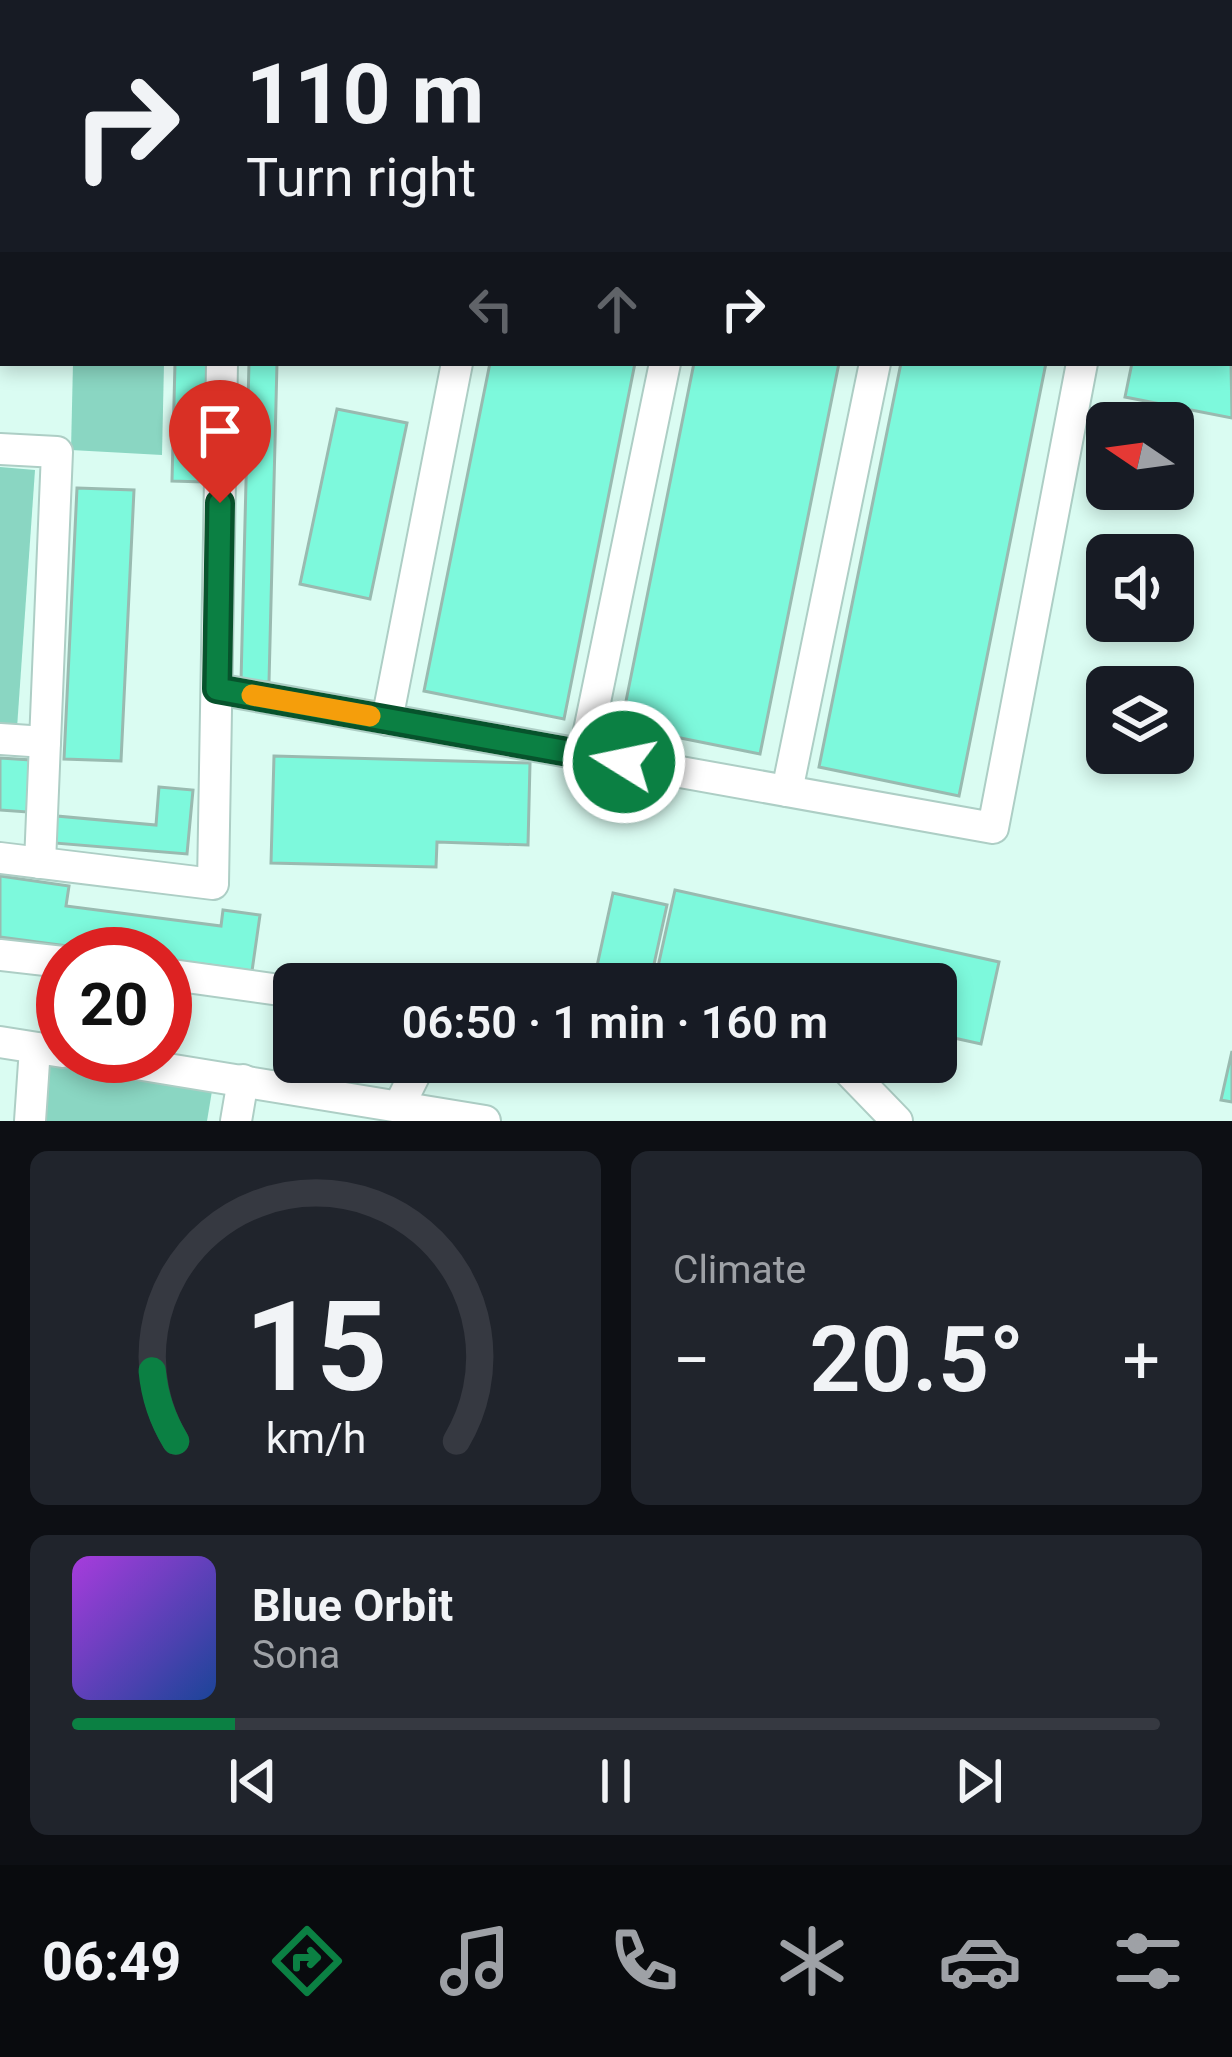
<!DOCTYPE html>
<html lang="en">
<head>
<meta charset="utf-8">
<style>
  body { margin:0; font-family:Roboto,sans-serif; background:#20242c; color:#f1f3f6; height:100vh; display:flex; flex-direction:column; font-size:45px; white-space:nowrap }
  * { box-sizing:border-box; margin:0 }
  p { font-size:39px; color:#9ea1a6 }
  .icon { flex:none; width:66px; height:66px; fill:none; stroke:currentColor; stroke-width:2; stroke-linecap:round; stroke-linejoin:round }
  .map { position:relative; height:1121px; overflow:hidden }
  .sheet { display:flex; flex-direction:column; gap:30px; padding:30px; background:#0d0f14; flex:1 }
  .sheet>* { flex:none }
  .banner { position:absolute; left:0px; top:0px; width:1233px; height:366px; box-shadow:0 6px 18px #0003; background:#171b24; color:#f1f3f6; overflow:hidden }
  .needle { width:78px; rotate:283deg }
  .buttons { position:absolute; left:1086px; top:402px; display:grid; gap:24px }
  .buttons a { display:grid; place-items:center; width:108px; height:108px; border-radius:18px; background:#171b24; box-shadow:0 6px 18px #0003; font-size:60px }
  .speed { position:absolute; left:36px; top:927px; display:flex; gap:24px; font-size:60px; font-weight:700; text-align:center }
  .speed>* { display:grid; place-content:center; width:156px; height:156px; border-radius:50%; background:#171b24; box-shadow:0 6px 18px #0003; line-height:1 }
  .speed .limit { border:18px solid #d22; background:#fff; color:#111 }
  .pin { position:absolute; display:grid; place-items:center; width:102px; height:102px; color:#fff; margin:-123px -51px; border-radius:50% 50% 50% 0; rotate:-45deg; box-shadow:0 0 12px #0007 }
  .pin .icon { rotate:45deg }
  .me { position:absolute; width:132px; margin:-66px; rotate:280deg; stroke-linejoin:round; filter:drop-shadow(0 0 9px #0008) }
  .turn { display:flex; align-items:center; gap:42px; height:252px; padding:0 48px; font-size:54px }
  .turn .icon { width:156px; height:156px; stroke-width:2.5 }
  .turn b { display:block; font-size:84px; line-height:102px }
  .lanes { display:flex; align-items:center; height:114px; padding:0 48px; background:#0003; justify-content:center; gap:60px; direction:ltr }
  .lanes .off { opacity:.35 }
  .big { font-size:90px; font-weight:600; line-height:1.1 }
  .sheet .tile { flex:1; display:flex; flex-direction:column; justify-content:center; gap:18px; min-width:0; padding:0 42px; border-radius:18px; background:#20242c }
  .sheet .dial { align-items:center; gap:0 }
  .dial svg { height:312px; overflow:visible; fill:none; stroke:#363941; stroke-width:7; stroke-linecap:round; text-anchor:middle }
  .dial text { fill:#f1f3f6; stroke:none }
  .song { display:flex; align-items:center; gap:36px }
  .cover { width:144px; height:144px; border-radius:18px; background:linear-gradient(135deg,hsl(280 70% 55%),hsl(220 70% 35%)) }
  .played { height:12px; border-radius:6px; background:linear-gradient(90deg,#0b8043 15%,#363941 15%) }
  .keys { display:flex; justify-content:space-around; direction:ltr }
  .heat { display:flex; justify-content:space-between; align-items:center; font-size:66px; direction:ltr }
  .sheet .tiles { flex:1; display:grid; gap:30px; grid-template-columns:1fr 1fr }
  .tile:last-child { grid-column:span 2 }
  .trip { position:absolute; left:273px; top:963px; width:684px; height:120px; border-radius:18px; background:#171b24; box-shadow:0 6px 18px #0003; font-weight:600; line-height:120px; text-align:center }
  .dock { display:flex; height:192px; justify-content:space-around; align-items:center; background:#090b0e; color:#9ea1a6 }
  .dock .icon { width:84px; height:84px }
  .dock .on { color:#0b8043 }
  .dock b { font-size:54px; color:#f1f3f6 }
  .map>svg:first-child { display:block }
  .green { fill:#8ad6c2 }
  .building { fill:#7df9dc; stroke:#99bab0; stroke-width:3 }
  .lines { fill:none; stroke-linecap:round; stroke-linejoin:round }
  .minor-casing { stroke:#adcec5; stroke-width:34 }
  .minor { stroke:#fff; stroke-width:30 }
  .route-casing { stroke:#07532c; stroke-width:30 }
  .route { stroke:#0b8043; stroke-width:21 }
  .slow { stroke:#f59e0b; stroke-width:21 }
</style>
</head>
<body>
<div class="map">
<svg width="1232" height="1121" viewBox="0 0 1232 1121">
  <rect width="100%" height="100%" fill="#dafcf2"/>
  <!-- green -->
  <g class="green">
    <polygon points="0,0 175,0 3,3 3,329"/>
    <polygon points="73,363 164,363 162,455 71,450"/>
    <polygon points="0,467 35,470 17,728 0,727"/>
    <polygon points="47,1064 212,1091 207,1121 45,1121"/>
  </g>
  <!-- building -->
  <g class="building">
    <polygon points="1230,307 1232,418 1125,397 1132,363 1230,363"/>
    <polygon points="175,363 207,363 204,482 172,481"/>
    <polygon points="249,363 277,363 269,682 241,681"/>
    <polygon points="490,363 635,363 564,719 424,691"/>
    <polygon points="694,363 839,363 760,754 621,726"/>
    <polygon points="901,363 1046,363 959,796 819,767"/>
    <polygon points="337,409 407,423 370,599 300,584"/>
    <polygon points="77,488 134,490 121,761 64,759"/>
    <polygon points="274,756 530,763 528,845 437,842 436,867 271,863"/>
    <polygon points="0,758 31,760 27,812 0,810"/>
    <polygon points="159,787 193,790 187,854 54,843 56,816 156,825"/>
    <polygon points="0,876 69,886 66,906 221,926 223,910 260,915 252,971 165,959 165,954 127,954 0,937"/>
    <polygon points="675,890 999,962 981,1044 936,1034 936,984 713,984 657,971"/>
    <polygon points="613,893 667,905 651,978 597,966"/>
    <polygon points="546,974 607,984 545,984"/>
    <polygon points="1232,1051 1232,1102 1221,1100"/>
  </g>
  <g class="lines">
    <defs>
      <g id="minor">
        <polyline points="597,0 614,3"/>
        <polyline points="228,3 228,0"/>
        <polyline points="1230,113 1232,113"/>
        <polyline points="0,449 57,452 40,863"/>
        <polyline points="217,689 993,828 1082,363"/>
        <polyline points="387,720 457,363"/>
        <polyline points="0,739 45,742"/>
        <polyline points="584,755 665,363"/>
        <polyline points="787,791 875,363"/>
        <polyline points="0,858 213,884 222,363"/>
        <polyline points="0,955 63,962"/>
        <polyline points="165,974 294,992"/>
        <polyline points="0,1042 63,1052"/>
        <polyline points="88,1056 485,1121"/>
        <polyline points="840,1062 897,1121"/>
        <polyline points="399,1106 421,1062"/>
        <polyline points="30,1121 35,1048"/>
        <polyline points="236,1121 243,1080"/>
      </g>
    </defs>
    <!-- minor casing -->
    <use href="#minor" class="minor-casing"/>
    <!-- minor -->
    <use href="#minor" class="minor"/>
  </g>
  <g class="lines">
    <defs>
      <polyline id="route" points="220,503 217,689 624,762"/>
    </defs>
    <!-- route casing -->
    <use href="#route" class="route-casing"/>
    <!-- route -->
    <use href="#route" class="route"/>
    <!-- slow -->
    <polyline class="slow" points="252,695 370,716"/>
  </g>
</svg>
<div class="buttons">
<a><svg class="needle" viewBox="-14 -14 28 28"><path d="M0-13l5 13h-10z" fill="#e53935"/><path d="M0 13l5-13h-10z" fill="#9ea1a6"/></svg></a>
<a><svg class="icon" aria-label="sound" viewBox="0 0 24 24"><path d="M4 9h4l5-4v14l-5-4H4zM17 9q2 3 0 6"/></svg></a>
<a><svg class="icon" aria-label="layers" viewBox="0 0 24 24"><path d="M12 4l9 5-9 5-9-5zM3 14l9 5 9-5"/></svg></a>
</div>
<div class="speed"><div class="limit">20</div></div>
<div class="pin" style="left:220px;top:503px;background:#d93025"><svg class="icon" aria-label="arrive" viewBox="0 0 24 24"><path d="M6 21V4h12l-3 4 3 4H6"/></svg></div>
<svg class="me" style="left:624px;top:762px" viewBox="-20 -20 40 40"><circle r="17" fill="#0b8043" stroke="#fff" stroke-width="3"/><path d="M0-11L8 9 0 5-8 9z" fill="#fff"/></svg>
<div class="trip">06:50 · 1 min · 160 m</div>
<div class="banner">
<div class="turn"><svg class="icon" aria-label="right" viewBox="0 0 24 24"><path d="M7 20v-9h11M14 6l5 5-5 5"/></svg><div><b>110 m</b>Turn right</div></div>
<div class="lanes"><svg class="icon off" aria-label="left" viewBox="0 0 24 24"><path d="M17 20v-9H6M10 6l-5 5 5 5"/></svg><svg class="icon off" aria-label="ahead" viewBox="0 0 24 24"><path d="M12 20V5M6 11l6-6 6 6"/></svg><svg class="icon" aria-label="right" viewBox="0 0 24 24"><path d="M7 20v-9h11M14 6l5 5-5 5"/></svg></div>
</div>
</div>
<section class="sheet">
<div class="tiles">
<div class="tile dial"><svg viewBox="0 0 100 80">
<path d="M14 69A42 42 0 1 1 86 69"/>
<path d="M14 69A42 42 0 0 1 8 51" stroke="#0b8043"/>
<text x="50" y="56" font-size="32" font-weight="700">15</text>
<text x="50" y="72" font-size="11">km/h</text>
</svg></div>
<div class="tile"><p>Climate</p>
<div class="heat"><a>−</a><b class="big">20.5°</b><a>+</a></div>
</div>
<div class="tile">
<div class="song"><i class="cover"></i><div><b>Blue Orbit</b><p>Sona</p></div></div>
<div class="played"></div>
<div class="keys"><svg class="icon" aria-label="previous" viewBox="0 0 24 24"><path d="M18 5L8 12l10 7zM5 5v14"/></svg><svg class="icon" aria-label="pause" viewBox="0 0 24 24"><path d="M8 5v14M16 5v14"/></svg><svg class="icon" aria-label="next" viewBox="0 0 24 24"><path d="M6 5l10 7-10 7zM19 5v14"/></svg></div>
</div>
</div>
</section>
<nav class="dock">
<b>06:49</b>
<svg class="icon on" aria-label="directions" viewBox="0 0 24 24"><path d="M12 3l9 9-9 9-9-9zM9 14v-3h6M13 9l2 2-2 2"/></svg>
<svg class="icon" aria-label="music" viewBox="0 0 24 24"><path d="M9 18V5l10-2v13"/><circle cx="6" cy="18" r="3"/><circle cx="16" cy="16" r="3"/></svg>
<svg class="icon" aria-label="phone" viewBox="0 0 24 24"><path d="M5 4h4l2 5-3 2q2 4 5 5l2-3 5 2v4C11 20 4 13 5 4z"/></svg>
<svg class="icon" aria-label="climate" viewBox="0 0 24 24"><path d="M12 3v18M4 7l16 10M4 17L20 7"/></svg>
<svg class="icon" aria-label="car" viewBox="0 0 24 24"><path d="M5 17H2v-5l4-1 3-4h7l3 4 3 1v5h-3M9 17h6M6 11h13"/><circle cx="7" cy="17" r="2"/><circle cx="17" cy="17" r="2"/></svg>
<svg class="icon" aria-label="filters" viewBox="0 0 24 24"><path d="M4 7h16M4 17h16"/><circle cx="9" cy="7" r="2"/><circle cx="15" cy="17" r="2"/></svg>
</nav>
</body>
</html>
